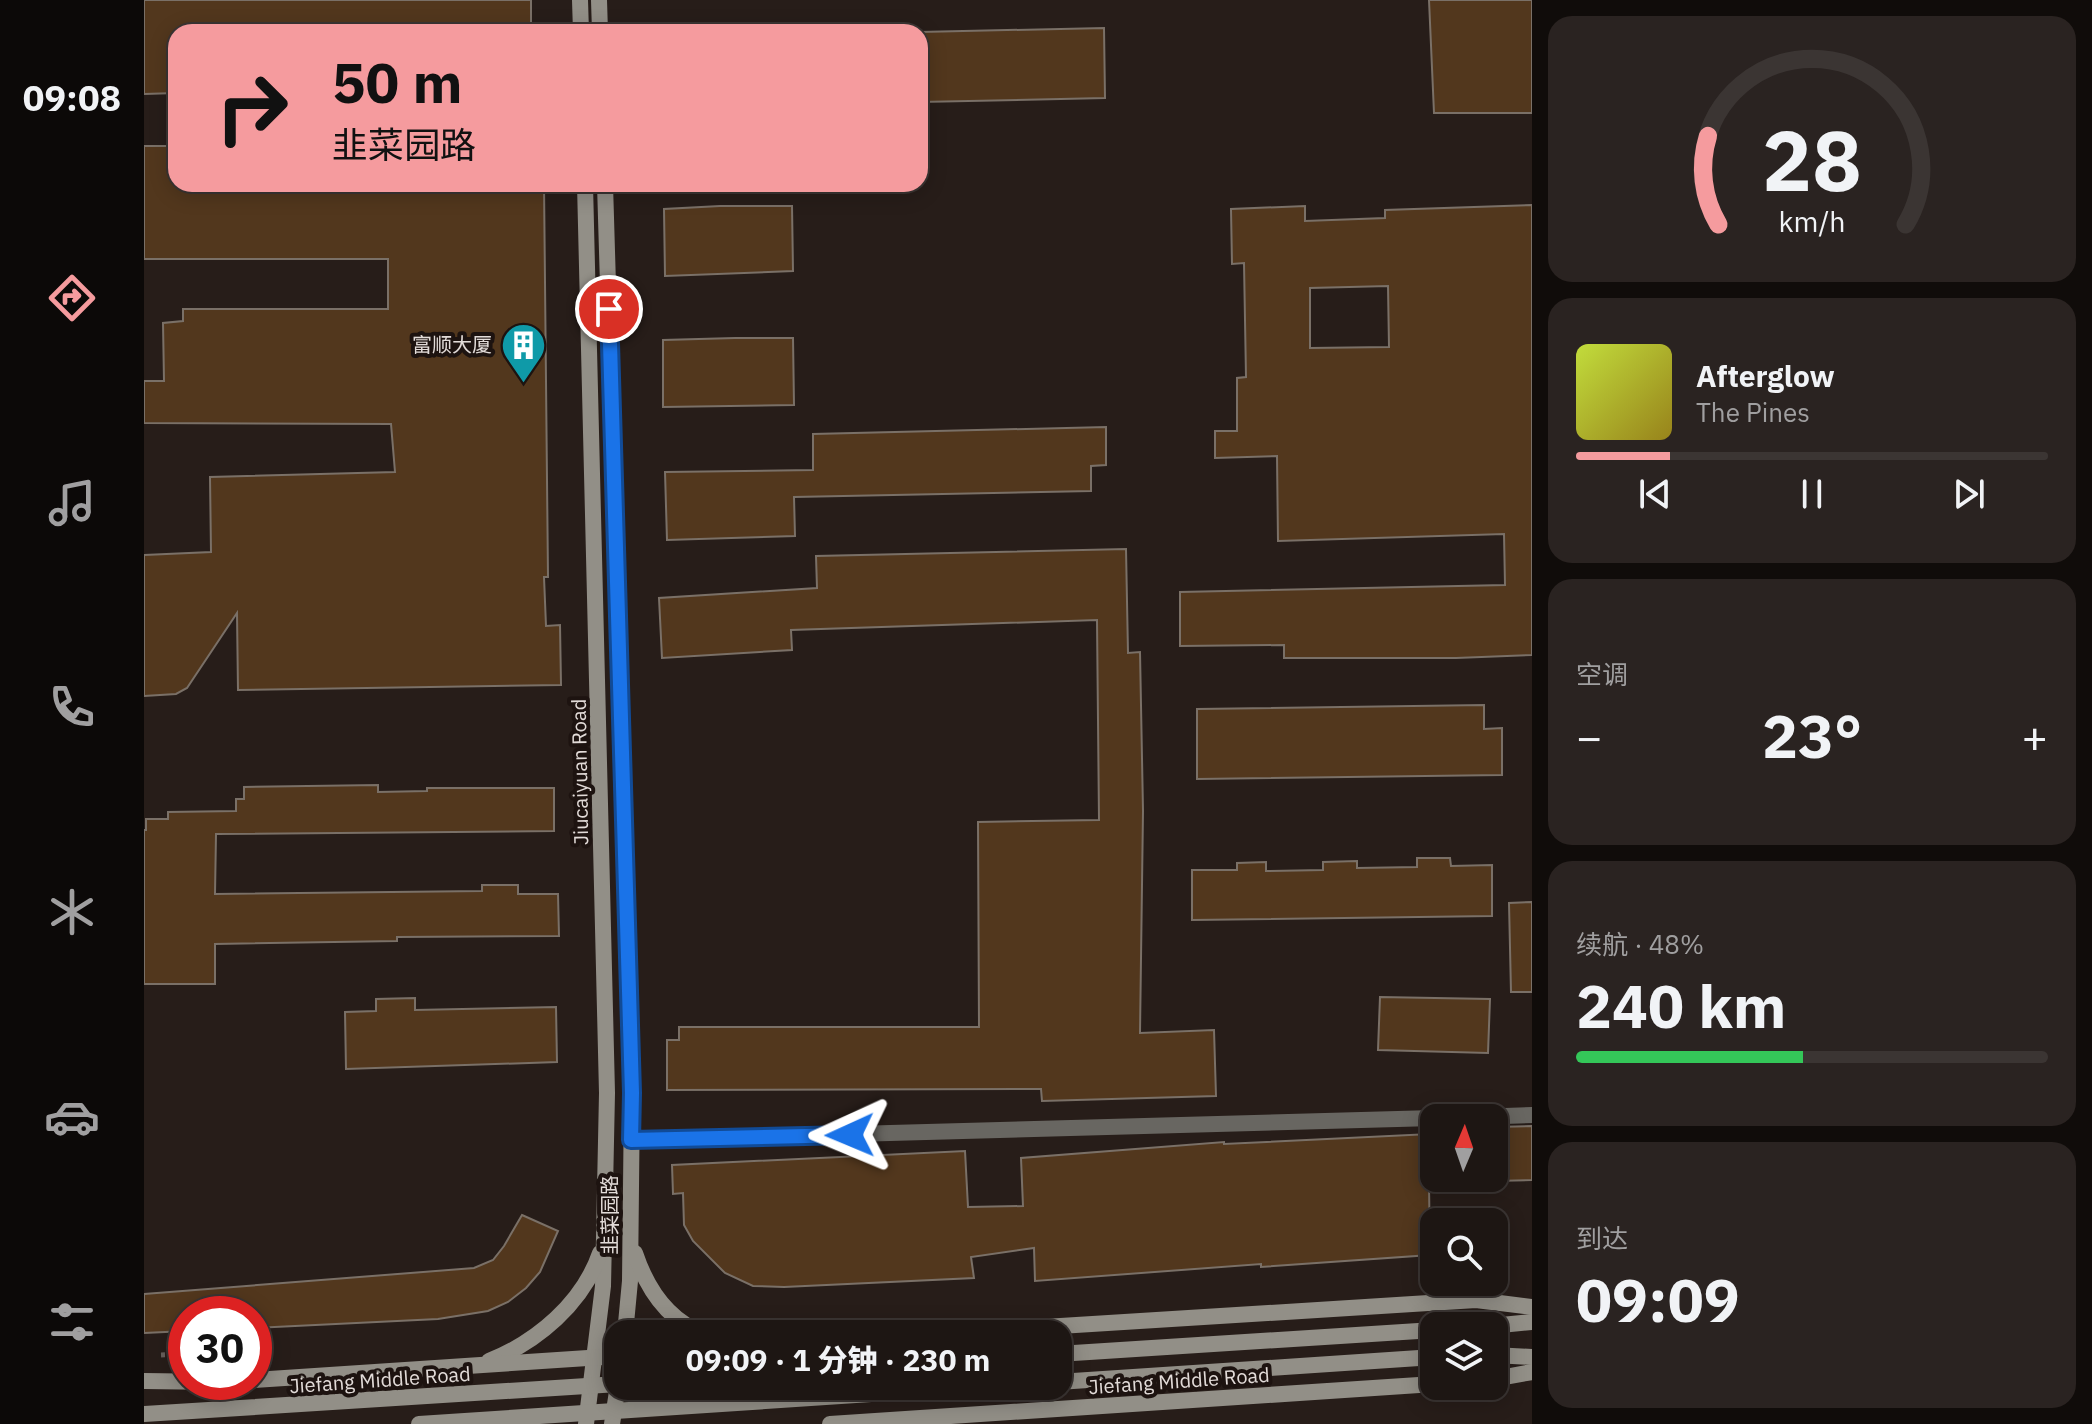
<!DOCTYPE html>
<html lang="zh">
<head>
<meta charset="utf-8">
<style>
  body { margin:0; font-family:"IBM Plex Sans","Noto Sans SC",sans-serif; background:#2a2321; color:#f1f3f6; height:100vh; display:flex; flex-direction:column; font-size:30px; white-space:nowrap }
  * { box-sizing:border-box; margin:0 }
  p { font-size:26px; color:#a09fa0 }
  .icon { flex:none; width:44px; height:44px; fill:none; stroke:currentColor; stroke-width:2; stroke-linecap:round; stroke-linejoin:round }
  .map { position:relative; flex:1; overflow:hidden }
  .panel { display:flex; flex-direction:column; gap:16px; padding:16px; background:#100c0a; width:560px }
  .panel>* { flex:none }
  .top-card { position:absolute; left:24px; top:24px; width:760px; height:168px; border-radius:24px; box-shadow:0 4px 20px #0003,0 0 0 2px #3b3533; background:#f59b9e; color:#111; overflow:hidden }
  .needle { width:52px; rotate:2deg }
  .tools { position:absolute; left:1276px; top:1104px; display:grid; gap:16px }
  .tools a { display:grid; place-items:center; width:88px; height:88px; border-radius:16px; background:#1d1613; box-shadow:0 4px 20px #0003,0 0 0 2px #3b3533; font-size:40px }
  .speed { position:absolute; left:24px; top:1296px; display:flex; gap:16px; font-size:40px; font-weight:700; text-align:center }
  .speed>* { display:grid; place-content:center; width:104px; height:104px; border-radius:50%; background:#1d1613; box-shadow:0 4px 20px #0003,0 0 0 2px #3b3533; line-height:1 }
  .speed .limit { border:12px solid #d22; background:#fff; color:#111 }
  .pin { position:absolute; display:grid; place-items:center; width:68px; height:68px; color:#fff; margin:-34px; border:4px solid #fff; border-radius:50%; box-shadow:0 2px 8px #0007 }
  .me { position:absolute; width:88px; margin:-44px; rotate:269deg; stroke-linejoin:round; filter:drop-shadow(0 0 6px #0008) }
  .turn { display:flex; align-items:center; gap:28px; height:168px; padding:0 32px; font-size:36px }
  .turn .icon { width:104px; height:104px; stroke-width:2.5 }
  .turn b { display:block; font-size:56px; line-height:68px }
  .big { font-size:60px; font-weight:800; line-height:1.1 }
  .panel .widget { flex:1; display:flex; flex-direction:column; justify-content:center; gap:12px; min-width:0; padding:0 28px; border-radius:24px; background:#2a2321 }
  .panel .dial { align-items:center; gap:0 }
  .dial svg { height:208px; overflow:visible; fill:none; stroke:#3b3533; stroke-width:7; stroke-linecap:round; text-anchor:middle }
  .dial text { fill:#f1f3f6; stroke:none }
  .song { display:flex; align-items:center; gap:24px }
  .cover { width:96px; height:96px; border-radius:12px; background:linear-gradient(135deg,hsl(70 70% 55%),hsl(50 70% 35%)) }
  .played { height:8px; border-radius:4px; background:linear-gradient(90deg,#f59b9e 20%,#3b3533 20%) }
  .keys { display:flex; justify-content:space-around; direction:ltr }
  .heat { display:flex; justify-content:space-between; align-items:center; font-size:44px; direction:ltr }
  .charge { height:12px; border-radius:6px; background:linear-gradient(90deg,#34c759 48%,#3b3533 0) }
  .trip { position:absolute; left:460px; top:1320px; width:468px; height:80px; border-radius:24px; background:#1d1613; box-shadow:0 4px 20px #0003,0 0 0 2px #3b3533; font-weight:800; line-height:80px; text-align:center }
  main { display:flex; flex:1; min-height:0 }
  .tab-bar { display:flex; flex-direction:column; width:144px; justify-content:space-around; align-items:center; background:#0c0908; color:#a09fa0 }
  .tab-bar .icon { width:56px; height:56px }
  .tab-bar .active { color:#f59b9e }
  .tab-bar b { font-size:36px; color:#f1f3f6 }
  .map>svg:first-child { display:block }
  .building { fill:#52371d; stroke:#7a7067; stroke-width:2; fill-rule:evenodd }
  .lines { fill:none; stroke-linecap:round; stroke-linejoin:round }
  .path { stroke:#685f5b; stroke-width:5; stroke-dasharray:4 4; stroke-linecap:butt }
  .street { stroke:#686661; stroke-width:16 }
  .secondary { stroke:#928f87; stroke-width:16 }
  .secondary-bridge { stroke:#928f87; stroke-width:16 }
  .route-casing { stroke:#114b97; stroke-width:20 }
  .route { stroke:#1a73e8; stroke-width:14 }
  .labels { text-anchor:middle; stroke-width:8; stroke-linejoin:round; paint-order:stroke }
  .poi-label { font-size:20px; fill:#e2dbd8; stroke:#1d1310; text-anchor:end }
  .street-label { font-size:20px; fill:#e2dbd8; stroke:#1d1310 }
</style>
</head>
<body>
<main>
<nav class="tab-bar">
<b>09:08</b>
<svg class="icon active" aria-label="directions" viewBox="0 0 24 24"><path d="M12 3l9 9-9 9-9-9zM9 14v-3h6M13 9l2 2-2 2"/></svg>
<svg class="icon" aria-label="music" viewBox="0 0 24 24"><path d="M9 18V5l10-2v13"/><circle cx="6" cy="18" r="3"/><circle cx="16" cy="16" r="3"/></svg>
<svg class="icon" aria-label="phone" viewBox="0 0 24 24"><path d="M5 4h4l2 5-3 2q2 4 5 5l2-3 5 2v4C11 20 4 13 5 4z"/></svg>
<svg class="icon" aria-label="climate" viewBox="0 0 24 24"><path d="M12 3v18M4 7l16 10M4 17L20 7"/></svg>
<svg class="icon" aria-label="car" viewBox="0 0 24 24"><path d="M5 17H2v-5l4-1 3-4h7l3 4 3 1v5h-3M9 17h6M6 11h13"/><circle cx="7" cy="17" r="2"/><circle cx="17" cy="17" r="2"/></svg>
<svg class="icon" aria-label="filters" viewBox="0 0 24 24"><path d="M4 7h16M4 17h16"/><circle cx="9" cy="7" r="2"/><circle cx="15" cy="17" r="2"/></svg>
</nav>
<div class="map">
<svg width="1388" height="1424" viewBox="0 0 1388 1424">
  <rect width="100%" height="100%" fill="#271d19"/>
  <!-- building -->
  <g class="building">
    <polygon points="0,0 387,0 387,32 32,32 32,93 0,94"/>
    <polygon points="1285,0 1388,0 1388,113 1290,113"/>
    <polygon points="960,28 961,98 776,102 776,32"/>
    <polygon points="0,146 32,146 32,184 400,184 404,577 400,577 402,626 416,625 417,685 94,690 93,613 43,688 32,694 0,696 0,555 67,552 66,477 251,472 247,424 0,423 0,381 20,381 19,323 39,321 39,309 244,309 244,259 0,259"/>
    <path d="M1388,205V655L1312,658H1140V645L1036,646V592L1361,585L1360,534L1134,541L1133,456L1071,458V431H1093V378L1102,377L1100,263L1088,264L1087,209L1161,206V221L1241,218V210ZM1244,286L1245,347L1166,348V288Z"/>
    <polygon points="576,206 648,206 649,271 521,276 520,209"/>
    <polygon points="591,338 649,338 650,405 519,407 519,340"/>
    <polygon points="962,427 962,465 947,466 947,491 650,497 651,536 523,540 521,472 669,470 669,434"/>
    <polygon points="982,549 984,653 996,652 999,811 996,1033 1070,1030 1072,1096 898,1101 897,1089 523,1090 523,1040 535,1040 535,1027 835,1027 834,822 955,820 953,620 647,630 648,650 518,658 515,598 673,588 672,556"/>
    <polygon points="1340,705 1340,729 1358,728 1358,775 1053,779 1053,709"/>
    <polygon points="234,785 234,792 283,791 283,788 410,788 410,831 72,834 71,894 338,891 338,885 374,885 374,894 414,894 415,936 253,937 253,941 71,944 71,984 0,984 0,830 2,830 2,819 24,819 24,812 92,811 92,799 100,799 100,787"/>
    <polygon points="1273,858 1306,858 1307,866 1348,865 1348,916 1048,920 1048,870 1093,870 1093,863 1122,862 1122,871 1179,870 1179,862 1213,861 1213,868 1273,867"/>
    <polygon points="1388,902 1388,992 1367,992 1365,903"/>
    <polygon points="1236,997 1346,999 1344,1053 1234,1050"/>
    <polygon points="271,998 271,1010 412,1007 413,1062 202,1069 201,1012 232,1011 232,999"/>
    <polygon points="1388,1126 1388,1180 1350,1181 1350,1127"/>
    <polygon points="1286,1134 1291,1183 1285,1184 1286,1255 1117,1267 1117,1264 891,1281 890,1248 827,1257 830,1278 640,1287 609,1286 581,1273 549,1241 540,1225 539,1193 529,1194 528,1165 821,1151 824,1207 879,1206 877,1158 1080,1142 1080,1144"/>
    <polygon points="378,1215 414,1231 396,1272 382,1288 364,1302 344,1311 294,1319 110,1328 110,1314 42,1314 42,1331 0,1333 0,1294 330,1268 349,1260 360,1246"/>
  </g>
  <g class="lines">
    <!-- path -->
    <polyline class="path" points="17,1355 42,1354"/>
    <!-- street -->
    <g class="street">
      <polyline points="1303,1118 1388,1115"/>
      <polyline points="487,1140 1290,1118"/>
    </g>
    <!-- secondary -->
    <g class="secondary">
      <polyline points="436,0 437,32"/>
      <polyline points="455,0 456,32"/>
      <polyline points="441,184 463,1093 459,1286 442,1424"/>
      <polyline points="461,184 488,1093 486,1281 481,1334"/>
      <path d="M491,1253C503,1289 523,1320 560,1334"/>
      <polyline points="1347,1326 1388,1322"/>
      <polyline points="790,1334 1332,1300 1388,1307"/>
      <polyline points="914,1354 1290,1330"/>
      <polyline points="1350,1355 1388,1357"/>
      <path d="M345,1361C393,1342 439,1303 456,1253"/>
      <polyline points="1350,1379 1388,1372"/>
      <polyline points="110,1380 474,1356"/>
      <polyline points="0,1381 74,1382"/>
      <polyline points="914,1382 1290,1357"/>
      <polyline points="468,1424 474,1385"/>
      <polyline points="686,1424 1290,1384"/>
    </g>
    <!-- secondary-bridge -->
    <g class="secondary-bridge">
      <polyline points="0,1414 474,1384"/>
      <polyline points="275,1424 848,1386"/>
    </g>
  </g>
  <g class="lines">
    <defs>
      <polyline id="route" points="465,309 488,1093 487,1140 706,1135"/>
    </defs>
    <!-- route casing -->
    <use href="#route" class="route-casing"/>
    <!-- route -->
    <use href="#route" class="route"/>
  </g>
  <!-- icons -->
  <defs>
    <symbol id="building-pin" viewBox="-11 -11 22 30"><path d="M0 17L-7.5 6A9.5 9.5 0 1 1 7.5 6Z" fill="#0f9aa8" stroke="#1d1310"/><path d="M-4-6H4V6H1V3H-1V6H-4ZM-2.5-4.3h1.7v1.8h-1.7ZM.8-4.3h1.7v1.8H.8ZM-2.5-1h1.7V.8h-1.7ZM.8-1h1.7V.8H.8Z" fill="#fff"/></symbol>
  </defs>
  <g fill-rule="evenodd">
    <use href="#building-pin" x="354" y="320" width="51" height="69"/>
  </g>
  <g class="labels">
    <!-- poi labels -->
    <g class="poi-label">
      <text x="348" y="352">富顺大厦</text>
    </g>
    <!-- street labels -->
    <g class="street-label">
      <text transform="translate(436 772) rotate(-91)" y="7">Jiucaiyuan Road</text>
      <text transform="translate(466 1215) rotate(-90)" y="7">韭菜园路</text>
      <text transform="translate(236 1380) rotate(-4)" y="7">Jiefang Middle Road</text>
      <text transform="translate(1035 1381) rotate(-4)" y="7">Jiefang Middle Road</text>
    </g>
  </g>
</svg>
<div class="tools">
<a><svg class="needle" viewBox="-14 -14 28 28"><path d="M0-13l5 13h-10z" fill="#e53935"/><path d="M0 13l5-13h-10z" fill="#a09fa0"/></svg></a>
<a><svg class="icon" aria-label="search" viewBox="0 0 24 24"><circle cx="10" cy="10" r="6"/><path d="M15 15l6 6"/></svg></a>
<a><svg class="icon" aria-label="layers" viewBox="0 0 24 24"><path d="M12 4l9 5-9 5-9-5zM3 14l9 5 9-5"/></svg></a>
</div>
<div class="speed"><div class="limit">30</div></div>
<div class="pin" style="left:465px;top:309px;background:#d93025"><svg class="icon" aria-label="arrive" viewBox="0 0 24 24"><path d="M6 21V4h12l-3 4 3 4H6"/></svg></div>
<svg class="me" style="left:706px;top:1135px" viewBox="-20 -20 40 40"><path d="M0-17L14 15 0 8-14 15z" fill="#1a73e8" stroke="#fff" stroke-width="4"/></svg>
<div class="trip">09:09 · 1 分钟 · 230 m</div>
<div class="top-card">
<div class="turn"><svg class="icon" aria-label="right" viewBox="0 0 24 24"><path d="M7 20v-9h11M14 6l5 5-5 5"/></svg><div><b>50 m</b>韭菜园路</div></div>
</div>
</div>
<section class="panel">
<div class="widget dial"><svg viewBox="0 0 100 80">
<path d="M14 69A42 42 0 1 1 86 69"/>
<path d="M14 69A42 42 0 0 1 10 35" stroke="#f59b9e"/>
<text x="50" y="56" font-size="32" font-weight="700">28</text>
<text x="50" y="72" font-size="11">km/h</text>
</svg></div>
<div class="widget">
<div class="song"><i class="cover"></i><div><b>Afterglow</b><p>The Pines</p></div></div>
<div class="played"></div>
<div class="keys"><svg class="icon" aria-label="previous" viewBox="0 0 24 24"><path d="M18 5L8 12l10 7zM5 5v14"/></svg><svg class="icon" aria-label="pause" viewBox="0 0 24 24"><path d="M8 5v14M16 5v14"/></svg><svg class="icon" aria-label="next" viewBox="0 0 24 24"><path d="M6 5l10 7-10 7zM19 5v14"/></svg></div>
</div>
<div class="widget"><p>空调</p>
<div class="heat"><a>−</a><b class="big">23°</b><a>+</a></div>
</div>
<div class="widget"><p>续航 · 48%</p><b class="big">240 km</b><div class="charge"></div></div>
<div class="widget"><p>到达</p><b class="big">09:09</b></div>
</section>
</main>
</body>
</html>
